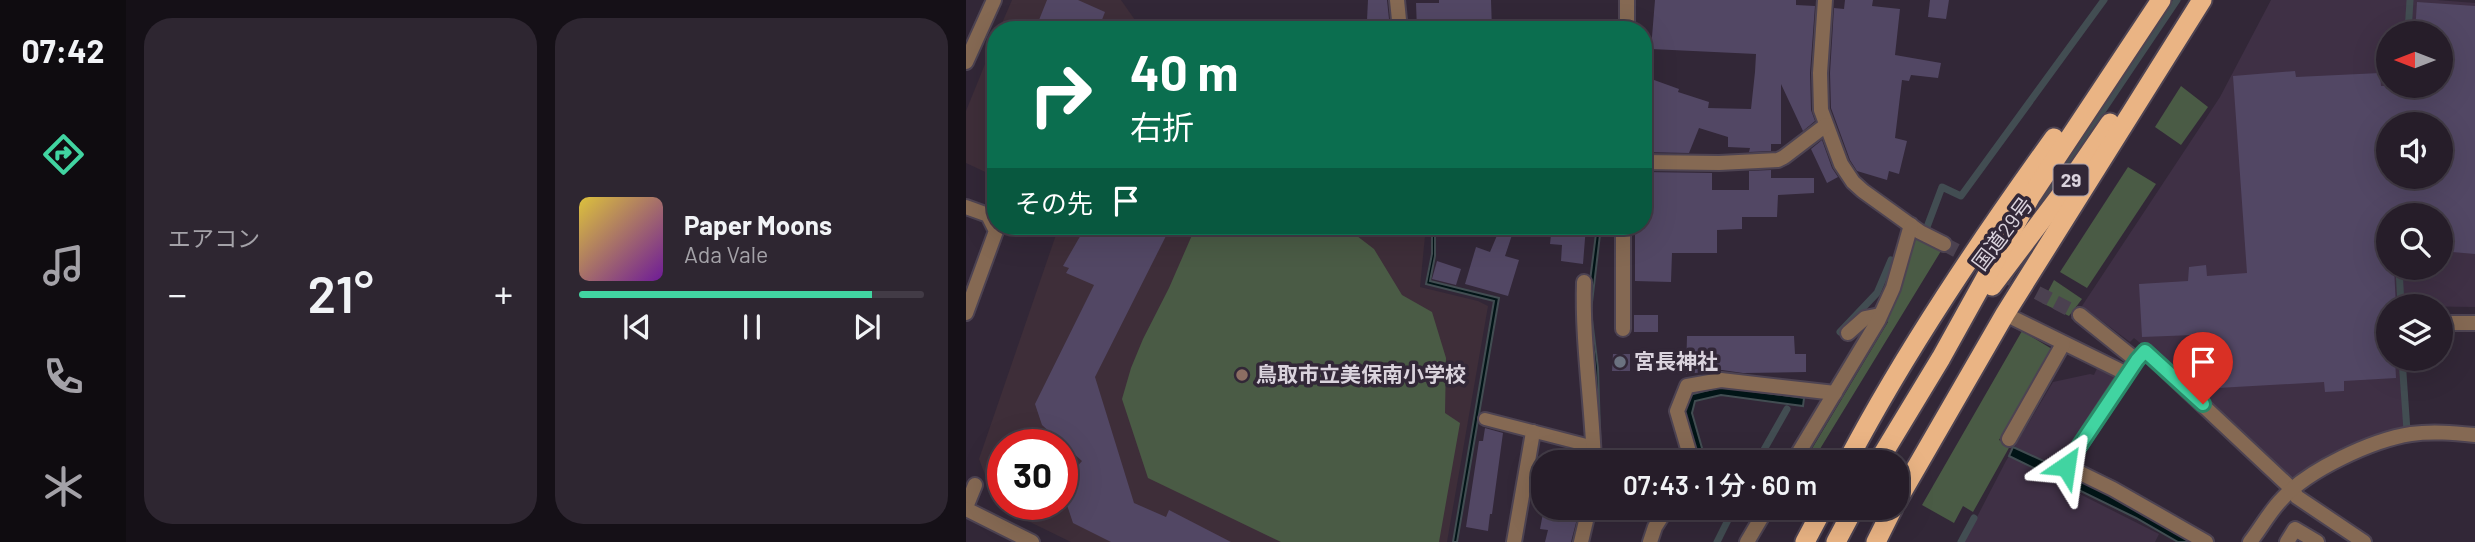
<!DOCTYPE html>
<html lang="ja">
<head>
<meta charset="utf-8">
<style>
  body { margin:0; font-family:Barlow,"Noto Sans JP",sans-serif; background:#2e2631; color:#f1f3f6; height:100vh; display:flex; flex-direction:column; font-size:26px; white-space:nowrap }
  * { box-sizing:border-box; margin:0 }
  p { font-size:23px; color:#a4a2a8 }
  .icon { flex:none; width:38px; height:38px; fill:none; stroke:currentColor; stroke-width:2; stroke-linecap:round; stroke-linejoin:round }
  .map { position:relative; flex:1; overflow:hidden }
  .details { display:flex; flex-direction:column; gap:18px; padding:18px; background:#151017; width:840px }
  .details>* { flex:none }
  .hud { position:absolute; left:21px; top:21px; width:665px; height:214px; border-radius:28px; box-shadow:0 7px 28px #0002,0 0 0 2px #423b46; background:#0b6e4f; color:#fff; overflow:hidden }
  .needle { width:46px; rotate:270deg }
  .controls { position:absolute; left:1410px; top:21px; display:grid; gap:14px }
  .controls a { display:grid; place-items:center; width:77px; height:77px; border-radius:50%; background:#261d29; box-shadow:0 7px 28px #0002,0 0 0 2px #423b46; font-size:35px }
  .speed { position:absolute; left:21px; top:429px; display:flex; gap:14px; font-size:35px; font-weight:700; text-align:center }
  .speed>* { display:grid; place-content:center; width:91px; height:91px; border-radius:50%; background:#261d29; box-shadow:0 7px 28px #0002,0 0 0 2px #423b46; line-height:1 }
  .speed .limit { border:10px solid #d22; background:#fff; color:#111 }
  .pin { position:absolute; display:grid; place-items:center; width:60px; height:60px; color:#fff; margin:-72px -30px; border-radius:50% 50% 50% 0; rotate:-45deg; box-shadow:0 0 7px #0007 }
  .pin .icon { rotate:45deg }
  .me { position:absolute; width:77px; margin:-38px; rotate:32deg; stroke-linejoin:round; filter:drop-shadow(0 0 5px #0008) }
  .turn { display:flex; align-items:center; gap:24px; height:147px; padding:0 28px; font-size:32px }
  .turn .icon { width:91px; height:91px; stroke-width:2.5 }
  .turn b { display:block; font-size:49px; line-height:60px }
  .then { display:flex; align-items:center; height:66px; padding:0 28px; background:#0003; gap:14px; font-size:26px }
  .big { font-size:52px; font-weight:600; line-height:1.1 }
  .details .tile { flex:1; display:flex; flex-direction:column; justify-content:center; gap:10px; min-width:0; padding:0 24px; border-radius:28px; background:#2e2631 }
  .song { display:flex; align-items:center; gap:21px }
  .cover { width:84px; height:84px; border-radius:10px; background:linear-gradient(135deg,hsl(50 70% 55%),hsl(280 70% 35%)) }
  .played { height:7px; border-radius:4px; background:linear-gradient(90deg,#41d4a1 85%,#423b46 85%) }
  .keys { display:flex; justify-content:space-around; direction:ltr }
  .heat { display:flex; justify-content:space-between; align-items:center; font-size:38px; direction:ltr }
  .details .tiles { flex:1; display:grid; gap:18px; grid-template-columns:repeat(2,1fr) }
  .trip { position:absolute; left:565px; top:450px; width:378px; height:70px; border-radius:28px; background:#261d29; box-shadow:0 7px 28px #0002,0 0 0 2px #423b46; font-weight:600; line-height:70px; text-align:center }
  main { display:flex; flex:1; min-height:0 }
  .dock { display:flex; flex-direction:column; width:126px; justify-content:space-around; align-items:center; background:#0f0c10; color:#a4a2a8 }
  .dock .icon { width:49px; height:49px }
  .dock .selected { color:#41d4a1 }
  .dock b { font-size:32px; color:#f1f3f6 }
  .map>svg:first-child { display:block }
  .built { fill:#3f3045; fill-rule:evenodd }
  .education { fill:#3e2e39; fill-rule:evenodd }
  .green { fill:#4a5b45 }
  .water { fill:#011416; stroke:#424d52; stroke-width:2 }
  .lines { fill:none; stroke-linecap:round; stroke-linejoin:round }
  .stream { stroke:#424d52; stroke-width:7 }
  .building { fill:#524764; fill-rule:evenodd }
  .minor-tunnel { stroke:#4b4150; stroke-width:14; stroke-dasharray:14 7; stroke-linecap:butt }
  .service-casing { stroke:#4d4352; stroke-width:16 }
  .minor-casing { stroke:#4d4352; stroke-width:18 }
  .trunk-casing { stroke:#4d4352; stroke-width:23 }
  .service { stroke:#856953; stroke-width:12 }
  .minor { stroke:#856953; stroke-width:14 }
  .trunk { stroke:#eab484; stroke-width:19 }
  .route-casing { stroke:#2a8a69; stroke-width:18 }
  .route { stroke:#41d4a1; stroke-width:12 }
  .worship-dot { fill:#6b7280; stroke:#322737; stroke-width:2.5 }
  .education-dot { fill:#8d6e63; stroke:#322737; stroke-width:2.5 }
  .labels { text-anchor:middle; stroke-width:7; stroke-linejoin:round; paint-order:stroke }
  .shield { fill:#322737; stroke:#a89fab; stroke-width:2 }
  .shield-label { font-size:19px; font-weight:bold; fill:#dad3dd }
  .street-label { font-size:21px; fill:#dad3dd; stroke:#322737 }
  .poi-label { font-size:21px; font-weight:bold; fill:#dad3dd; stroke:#322737; text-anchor:start }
</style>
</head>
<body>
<main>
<nav class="dock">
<b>07:42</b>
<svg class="icon selected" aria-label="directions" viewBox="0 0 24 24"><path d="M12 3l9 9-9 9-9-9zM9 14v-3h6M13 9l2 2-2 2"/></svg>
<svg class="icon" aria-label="music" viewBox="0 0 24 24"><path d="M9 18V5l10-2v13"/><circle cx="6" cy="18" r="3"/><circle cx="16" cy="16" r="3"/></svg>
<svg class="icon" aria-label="phone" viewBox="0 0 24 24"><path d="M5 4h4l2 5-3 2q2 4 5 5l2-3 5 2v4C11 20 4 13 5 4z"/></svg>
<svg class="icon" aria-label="climate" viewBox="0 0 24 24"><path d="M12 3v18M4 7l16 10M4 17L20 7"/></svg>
</nav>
<section class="details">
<div class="tiles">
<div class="tile"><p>エアコン</p>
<div class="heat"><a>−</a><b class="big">21°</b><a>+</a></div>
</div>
<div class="tile">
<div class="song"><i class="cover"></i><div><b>Paper Moons</b><p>Ada Vale</p></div></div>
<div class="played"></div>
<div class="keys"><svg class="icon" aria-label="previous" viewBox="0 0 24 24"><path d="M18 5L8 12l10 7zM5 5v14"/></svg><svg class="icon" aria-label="pause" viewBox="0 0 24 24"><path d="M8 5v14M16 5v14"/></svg><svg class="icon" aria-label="next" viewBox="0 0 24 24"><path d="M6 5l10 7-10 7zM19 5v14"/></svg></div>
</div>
</div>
</section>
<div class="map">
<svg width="1509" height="542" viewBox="0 0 1509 542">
  <rect width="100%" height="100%" fill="#322737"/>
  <!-- built -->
  <g class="built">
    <path d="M1305,0H1471L1509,3V118L1433,116L1432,124H1423V177H1429L1428,215H1423V268H1431L1432,306H1423V359H1434L1440,432L1326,484L1190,356L1168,338L1164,342L1116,306L1254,97ZM1423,33H1475V86H1423Z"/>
    <polygon points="1438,118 1509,121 1509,307 1437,306 1435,268 1475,268 1475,215 1434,215 1433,182 1434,177 1475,177 1475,124 1438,124"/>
    <polygon points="1132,366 1153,380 1086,480 1193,534 1189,542 998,542 1040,461 1087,382 1124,374 1128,375"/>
  </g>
  <!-- education -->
  <g class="education">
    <polygon points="46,0 155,0 176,30 33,30"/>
    <polygon points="30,37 30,177 0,163 0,111"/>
    <path d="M93,226H460L454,287L512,301L522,306L481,542H105L31,506L13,459ZM37,444H96V504H37Z"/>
  </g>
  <!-- green -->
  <g class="green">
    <polygon points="1215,86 1242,107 1215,145 1189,127"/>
    <polygon points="1162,167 1190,184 1121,288 1094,272"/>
    <polygon points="230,226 378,226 408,249 436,295 466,312 480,358 479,413 494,423 473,542 315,542 182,478 156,399 165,368 177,339 203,288"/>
    <polygon points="950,238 975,251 846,462 838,462 922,322 920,320"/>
    <polygon points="1088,280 1116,299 1103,316 1076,303"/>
    <polygon points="1056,331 1086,349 1033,440 1044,446 1007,512 997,506 988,523 956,505"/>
  </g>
  <!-- water -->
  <g class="water">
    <polygon points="466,226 469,226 469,256 464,281 533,298 491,542 487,542 528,301 460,284 466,254"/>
    <polygon points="631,226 635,226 625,311 632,368 635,462 620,312"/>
    <polygon points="755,387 838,398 837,406 755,395 729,401 726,413 740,462 731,462 718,414 723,395"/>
    <polygon points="1047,447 1108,475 1230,542 1212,542 1170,518 1043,456"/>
  </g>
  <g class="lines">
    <!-- stream -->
    <g class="stream">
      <polyline points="1442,33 1444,0"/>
      <polyline points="961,227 976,187 995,196 1138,0"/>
      <polyline points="1057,229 1211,0"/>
      <polyline points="1433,268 1435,306"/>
      <polyline points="874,332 911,293 925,260"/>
      <polyline points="1436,359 1441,431"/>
      <polyline points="791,462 821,409"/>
      <polyline points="751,542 768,508"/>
      <polyline points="995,542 1008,518"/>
    </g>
  </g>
  <!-- building -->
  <g class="building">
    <polygon points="81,0 112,0 139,12 132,30 69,30"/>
    <polygon points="402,0 421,0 423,19 401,20"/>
    <polygon points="473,0 525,0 526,30 451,30 450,3 473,3"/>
    <polygon points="689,0 830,0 830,5 849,6 844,73 845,110 849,121 837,131 815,84 815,144 805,144 805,151 783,152 784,148 762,147 762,137 733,128 723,153 677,152 677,76 713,89 712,92 743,102 742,108 785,109 789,72 790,54 685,49"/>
    <polygon points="879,0 907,0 906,6 934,9 929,55 975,63 972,78 945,75 943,81 936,80 929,138 941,141 933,174 923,171 921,180 891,171 884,160 865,108 864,73 868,8 878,9"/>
    <polygon points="964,0 983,0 980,19 962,17"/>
    <path d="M1451,2L1509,6V254L1475,251V215H1423V268H1428L1430,306H1423V359H1429L1430,378L1378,381V391L1359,392L1358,382L1234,389L1231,387L1228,335L1176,337L1173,284L1222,281L1223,267L1240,265L1241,276L1281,273L1267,76L1329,71L1330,77L1414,73L1415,86H1475V33H1449ZM1423,124H1475V177H1423Z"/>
    <polygon points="856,140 866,168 872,177 861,183 845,149"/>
    <polygon points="805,170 805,178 848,178 848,193 812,195 811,217 776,217 776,229 751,230 751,253 706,253 705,282 669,281 669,226 677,226 677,172 746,173 746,190 783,190 783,171"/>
    <polygon points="120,226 205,226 129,377 168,503 200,517 203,510 265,542 145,542 107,523 96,490 96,460 110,468 116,461 76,425 69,404 128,285 100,273 103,268 97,266"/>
    <polygon points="535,226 549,226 539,256 553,260 542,296 499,284 510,247 524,252"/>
    <polygon points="586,226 620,226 617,264 595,261 596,245 584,244"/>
    <polygon points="471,261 495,269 490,285 466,279"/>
    <rect x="668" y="315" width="24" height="17"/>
    <polygon points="721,336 828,336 829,354 840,354 840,372 777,373 756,370 720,374"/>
    <polygon points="647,354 664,354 664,371 646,371"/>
    <polygon points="519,428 537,433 526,514 524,514 522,531 500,527 513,441 517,441"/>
    <polygon points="578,508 612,515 605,542 579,542 582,530 574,529"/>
  </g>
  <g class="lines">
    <!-- minor-tunnel -->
    <polyline class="minor-tunnel" points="978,244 1114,315"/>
    <defs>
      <polyline id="service" points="519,419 628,447"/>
      <g id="minor">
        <polyline points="431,0 434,30"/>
        <polyline points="661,0 661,30"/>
        <polyline points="859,0 854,73 855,110 875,164 887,182 897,191 954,232 978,244"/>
        <polyline points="0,62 28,0"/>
        <polyline points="677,162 753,163 812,160 818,157 860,125"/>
        <polyline points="0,207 22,215 30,231 0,313"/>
        <path d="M618,282C616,342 626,402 628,462"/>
        <polyline points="1039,314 1161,374"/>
        <polyline points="1114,315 1170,360 1179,351 1326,489 1331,497 1398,542"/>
        <polyline points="1475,323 1509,323"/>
        <polyline points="657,329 657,226"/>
        <polyline points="882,333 899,318 914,315"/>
        <polyline points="1170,360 1100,466 1147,489 1240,542"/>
        <polyline points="1043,439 1097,344"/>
        <polyline points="726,462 711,411 721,386 755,380 869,393"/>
        <polyline points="827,462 912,321 927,288 945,225"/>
        <polyline points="0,507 9,485"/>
        <polyline points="0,509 66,542"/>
        <polyline points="548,542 567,432"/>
        <polyline points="615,542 623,508"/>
        <polyline points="684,542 689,527 701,508"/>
        <polyline points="781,542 801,508"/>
        <path d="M1284,542C1295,528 1304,511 1316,499C1342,470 1406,440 1445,434C1466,431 1488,433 1509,435"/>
        <polyline points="1321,542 1329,529 1351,542"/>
      </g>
      <g id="trunk">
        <polyline points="1026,286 1094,196 1144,123"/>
        <path d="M881,462C940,350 1014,241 1088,138"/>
        <polyline points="912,462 975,358 1065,196 1195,0"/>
        <polyline points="931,501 1039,314 1236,0"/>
        <polyline points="839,542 857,508"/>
        <polyline points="870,542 888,508"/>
        <polyline points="910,542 927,508"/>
      </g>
    </defs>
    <!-- service casing -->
    <use href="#service" class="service-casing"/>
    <!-- minor casing -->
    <use href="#minor" class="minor-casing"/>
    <!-- trunk casing -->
    <use href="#trunk" class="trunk-casing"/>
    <!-- service -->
    <use href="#service" class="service"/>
    <!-- minor -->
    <use href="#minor" class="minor"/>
    <!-- trunk -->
    <use href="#trunk" class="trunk"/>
  </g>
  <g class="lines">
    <defs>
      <polyline id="route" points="1100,466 1171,360 1179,351 1237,404"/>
    </defs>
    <!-- route casing -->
    <use href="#route" class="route-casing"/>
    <!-- route -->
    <use href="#route" class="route"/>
  </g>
  <!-- markers -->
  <circle class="worship-dot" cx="654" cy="362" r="7"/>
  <circle class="education-dot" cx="276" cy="375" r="7"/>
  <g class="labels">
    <!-- shield labels -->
    <rect class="shield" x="1087.5" y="164.5" width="35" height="31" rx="5"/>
    <g class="shield-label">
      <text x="1105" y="187">29</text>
    </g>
    <!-- street labels -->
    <g class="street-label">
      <text transform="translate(1037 234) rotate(-53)" y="7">国道29号</text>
    </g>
    <!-- poi labels -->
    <g class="poi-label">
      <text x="668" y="369">宮長神社</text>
      <text x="290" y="382">鳥取市立美保南小学校</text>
    </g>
  </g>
</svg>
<div class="controls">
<a><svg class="needle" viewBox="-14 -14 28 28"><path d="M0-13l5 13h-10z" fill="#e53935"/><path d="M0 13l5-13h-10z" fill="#a4a2a8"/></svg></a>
<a><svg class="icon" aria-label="sound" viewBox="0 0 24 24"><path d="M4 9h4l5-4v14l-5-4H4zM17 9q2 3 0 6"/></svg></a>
<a><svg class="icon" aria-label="search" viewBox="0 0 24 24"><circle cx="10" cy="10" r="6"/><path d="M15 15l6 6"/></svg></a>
<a><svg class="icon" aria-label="layers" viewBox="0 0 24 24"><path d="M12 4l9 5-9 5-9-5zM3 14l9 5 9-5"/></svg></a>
</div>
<div class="speed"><div class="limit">30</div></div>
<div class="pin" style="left:1237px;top:404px;background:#d93025"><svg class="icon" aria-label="arrive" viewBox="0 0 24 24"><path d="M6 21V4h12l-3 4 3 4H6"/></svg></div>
<svg class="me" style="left:1100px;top:466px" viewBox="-20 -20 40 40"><path d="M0-17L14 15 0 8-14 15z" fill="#41d4a1" stroke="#fff" stroke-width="4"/></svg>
<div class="trip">07:43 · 1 分 · 60 m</div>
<div class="hud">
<div class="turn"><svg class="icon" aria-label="right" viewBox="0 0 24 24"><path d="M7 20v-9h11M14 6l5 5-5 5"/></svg><div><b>40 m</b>右折</div></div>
<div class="then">その先<svg class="icon" aria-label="arrive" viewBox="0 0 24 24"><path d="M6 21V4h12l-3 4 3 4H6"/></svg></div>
</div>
</div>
</main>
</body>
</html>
